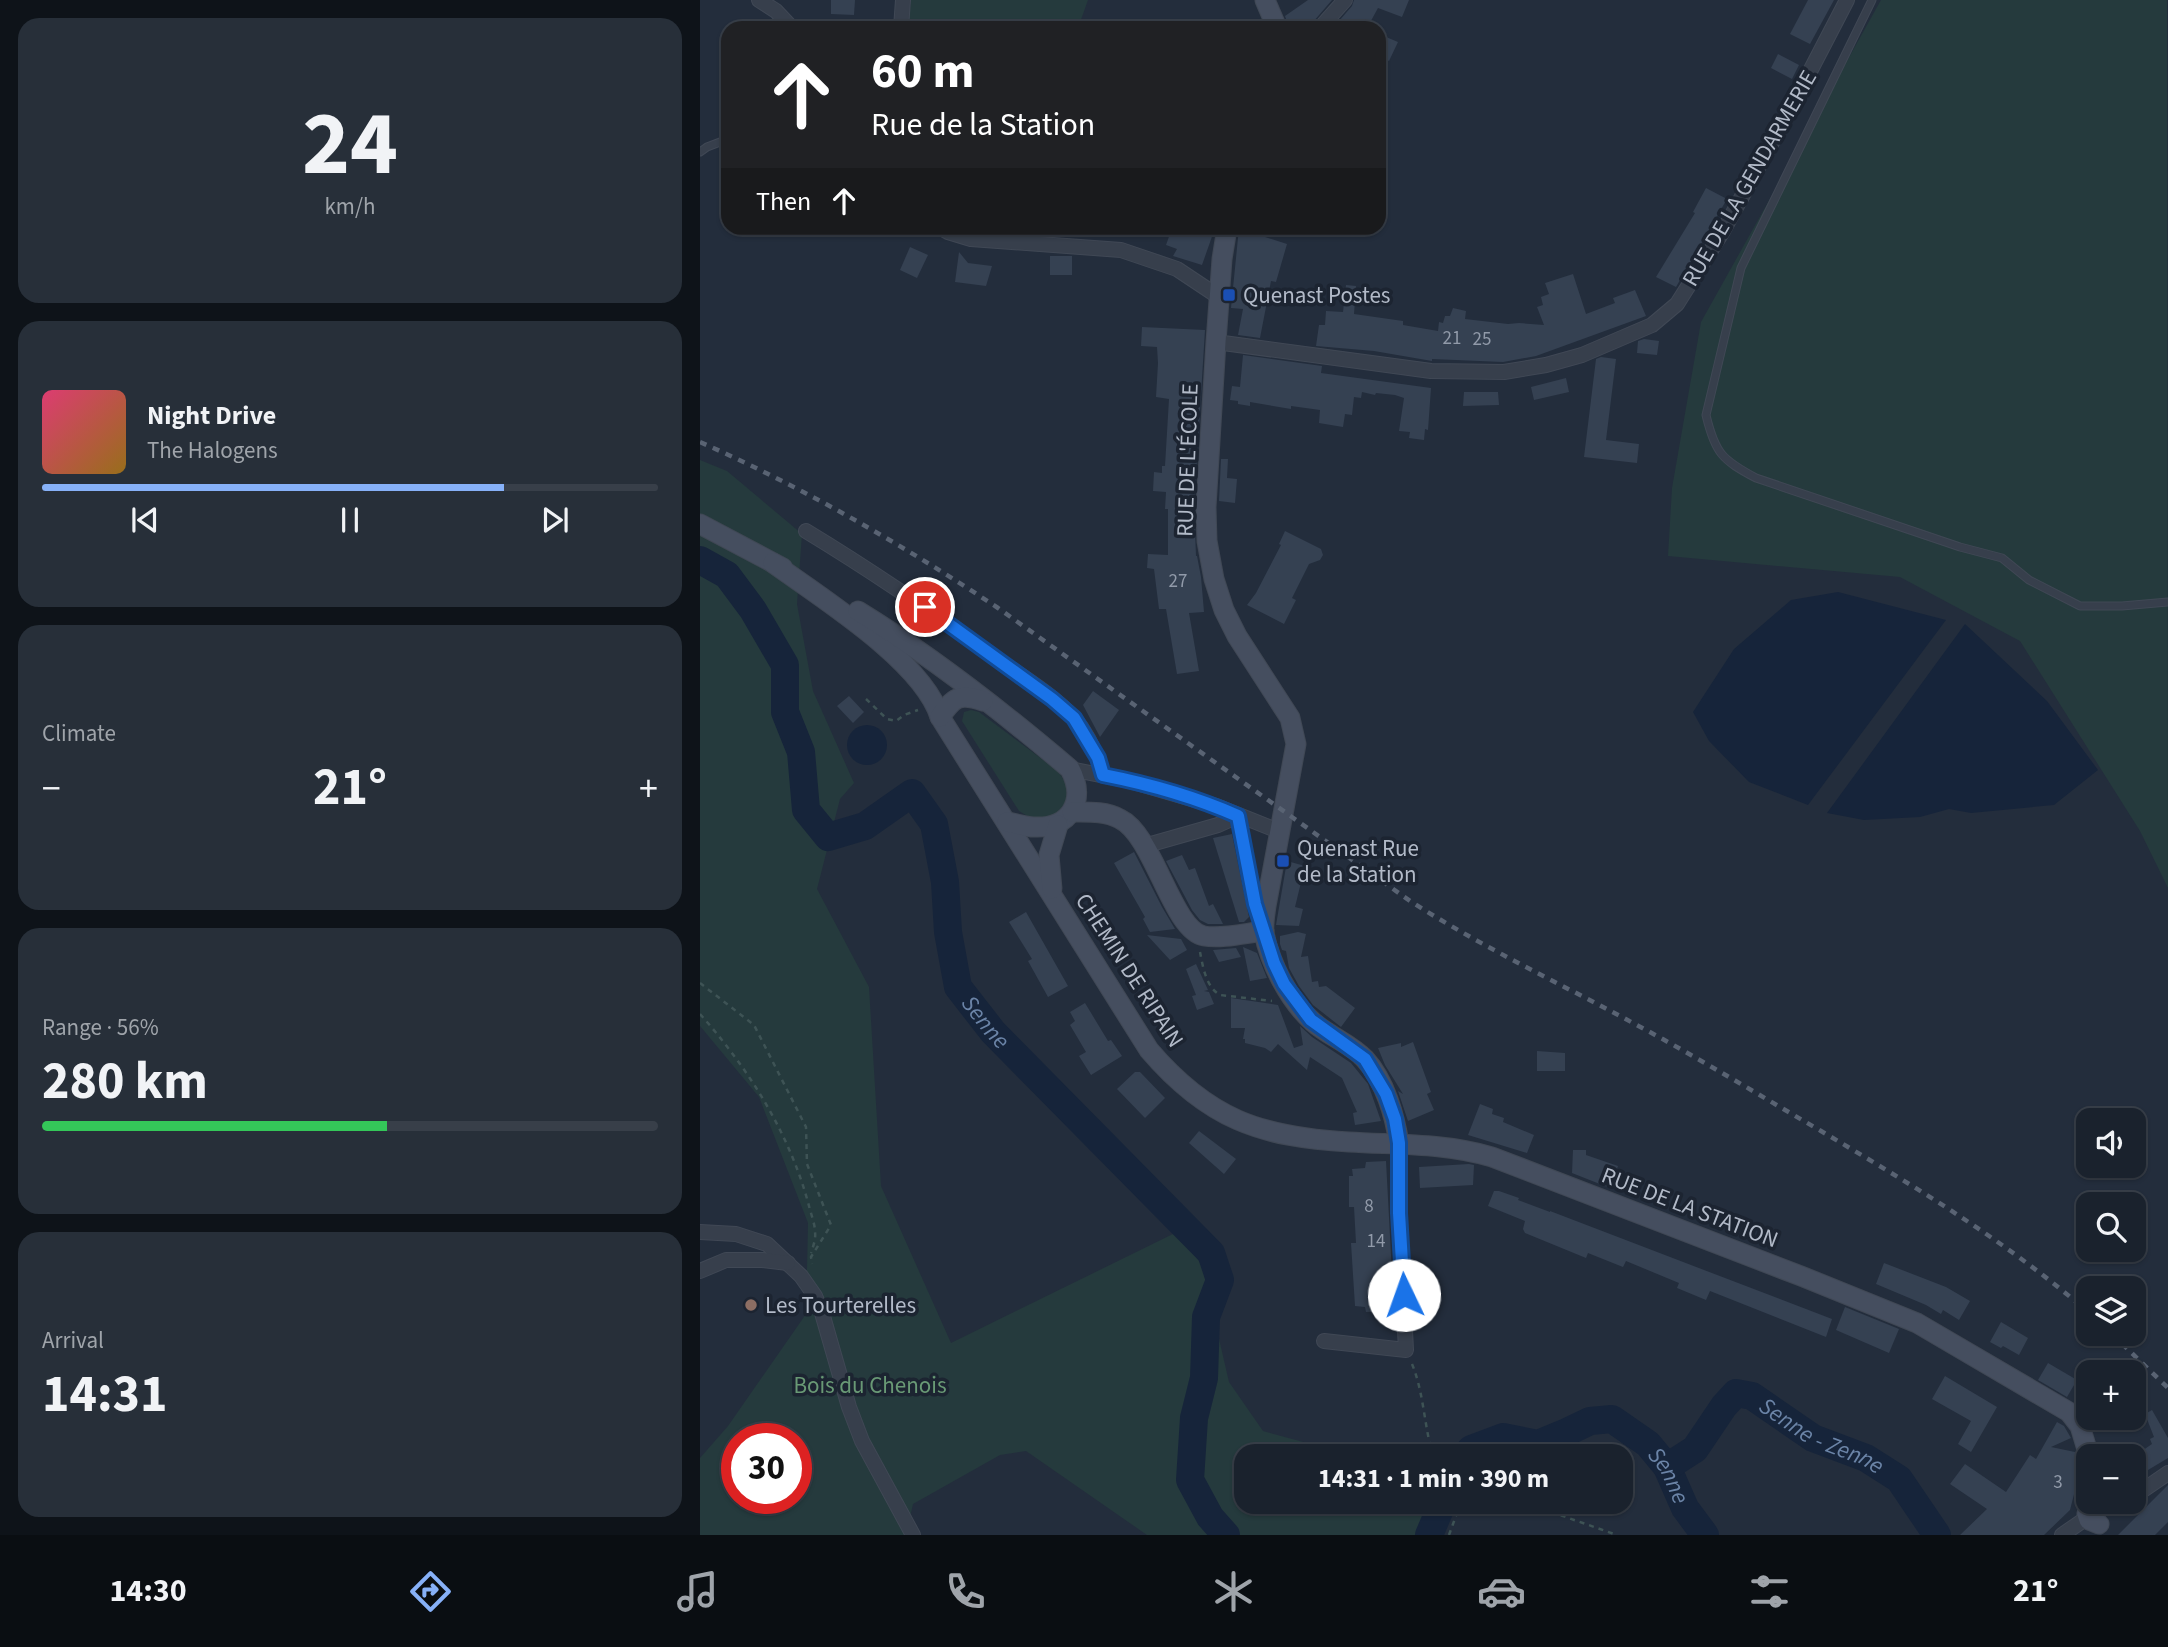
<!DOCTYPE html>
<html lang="en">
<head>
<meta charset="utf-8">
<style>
  body { margin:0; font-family:"Source Sans 3",sans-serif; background:#272f39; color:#f1f3f6; height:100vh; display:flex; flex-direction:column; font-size:26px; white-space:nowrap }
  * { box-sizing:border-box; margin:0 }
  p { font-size:23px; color:#9fa4aa }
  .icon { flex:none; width:38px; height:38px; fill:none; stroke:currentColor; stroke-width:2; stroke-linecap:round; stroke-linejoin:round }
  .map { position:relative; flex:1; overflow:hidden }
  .side { display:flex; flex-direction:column; gap:18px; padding:18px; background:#0e1319; width:700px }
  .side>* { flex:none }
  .top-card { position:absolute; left:21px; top:21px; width:665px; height:214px; border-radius:21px; box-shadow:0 2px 5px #0004,0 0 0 2px #383f49; background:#202124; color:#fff; overflow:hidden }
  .buttons { position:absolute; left:1376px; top:1108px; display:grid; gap:14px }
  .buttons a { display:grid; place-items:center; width:70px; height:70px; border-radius:14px; background:#1a222d; box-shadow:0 2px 5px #0004,0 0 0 2px #383f49; font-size:35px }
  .speed { position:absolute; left:21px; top:1423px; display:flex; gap:14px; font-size:35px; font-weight:700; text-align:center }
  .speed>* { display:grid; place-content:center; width:91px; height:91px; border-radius:50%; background:#1a222d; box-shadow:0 2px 5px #0004,0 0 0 2px #383f49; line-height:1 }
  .speed .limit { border:10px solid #d22; background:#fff; color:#111 }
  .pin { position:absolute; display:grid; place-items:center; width:60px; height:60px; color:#fff; margin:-30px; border:4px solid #fff; border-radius:50%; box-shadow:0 2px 7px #0007 }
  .me { position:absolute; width:77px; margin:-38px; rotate:357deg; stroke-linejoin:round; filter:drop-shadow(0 0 5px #0008) }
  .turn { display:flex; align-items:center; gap:24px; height:147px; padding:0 35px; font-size:32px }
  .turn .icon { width:91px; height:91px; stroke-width:2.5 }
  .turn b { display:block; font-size:49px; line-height:60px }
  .then { display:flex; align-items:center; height:66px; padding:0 35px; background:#0003; gap:14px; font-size:26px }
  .big { font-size:52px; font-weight:700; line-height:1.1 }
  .side .card { flex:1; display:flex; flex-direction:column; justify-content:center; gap:10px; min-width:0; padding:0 24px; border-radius:21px; background:#272f39 }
  .side .dial { align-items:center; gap:0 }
  .dial b { font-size:91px; line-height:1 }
  .song { display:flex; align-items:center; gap:21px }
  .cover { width:84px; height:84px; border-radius:10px; background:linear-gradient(135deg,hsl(340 70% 55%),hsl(40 70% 35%)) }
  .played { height:7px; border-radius:4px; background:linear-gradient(90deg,#87b1f8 75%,#383f49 75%) }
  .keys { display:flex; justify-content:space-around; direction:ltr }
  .heat { display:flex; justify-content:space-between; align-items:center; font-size:38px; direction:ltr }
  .charge { height:10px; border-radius:5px; background:linear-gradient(90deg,#34c759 56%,#383f49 0) }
  .trip { position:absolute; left:534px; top:1444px; width:399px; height:70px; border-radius:21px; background:#1a222d; box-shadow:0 2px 5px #0004,0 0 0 2px #383f49; font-weight:700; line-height:70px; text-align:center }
  .menu { display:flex; height:112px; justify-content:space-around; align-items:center; background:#0a0e12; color:#9fa4aa }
  .menu .icon { width:49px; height:49px }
  .menu .selected { color:#87b1f8 }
  .menu b { font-size:32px; color:#f1f3f6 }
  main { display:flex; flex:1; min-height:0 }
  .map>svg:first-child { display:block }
  .green { fill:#253a3d; fill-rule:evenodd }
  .water { fill:#16243a }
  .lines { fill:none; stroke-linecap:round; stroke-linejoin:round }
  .river { stroke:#16243a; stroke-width:28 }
  .building { fill:#354152 }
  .lane-casing { stroke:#404855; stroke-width:9 }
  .street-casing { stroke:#404855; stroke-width:16 }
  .secondary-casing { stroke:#404855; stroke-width:21 }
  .path { stroke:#3e5355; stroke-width:2.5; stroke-dasharray:5 5; stroke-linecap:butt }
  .lane { stroke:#373f4c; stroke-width:7 }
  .street { stroke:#373f4c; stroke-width:14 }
  .secondary { stroke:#454e5f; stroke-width:19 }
  .rail { stroke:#596373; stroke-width:4.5; stroke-dasharray:7 7; stroke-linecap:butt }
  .route-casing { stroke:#114b97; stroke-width:18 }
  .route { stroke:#1a73e8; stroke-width:12 }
  .transit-dot { fill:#1a4fb4; stroke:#1c2431; stroke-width:2.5 }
  .education-dot { fill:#8d6e63; stroke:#1c2431; stroke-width:2.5 }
  .labels { text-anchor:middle; stroke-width:7; stroke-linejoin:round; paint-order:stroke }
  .number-label { font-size:19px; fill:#919aa9 }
  .street-label { font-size:23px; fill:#b2bac8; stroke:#1c2431 }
  .poi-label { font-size:23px; fill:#b2bac8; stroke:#1c2431; text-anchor:start }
  .park-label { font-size:23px; fill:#699975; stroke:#1c2431 }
  .water-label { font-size:24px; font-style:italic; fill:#6b84a7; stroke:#1c2431 }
</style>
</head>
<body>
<main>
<section class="side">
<div class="card dial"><b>24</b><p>km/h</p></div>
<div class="card">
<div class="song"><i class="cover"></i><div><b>Night Drive</b><p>The Halogens</p></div></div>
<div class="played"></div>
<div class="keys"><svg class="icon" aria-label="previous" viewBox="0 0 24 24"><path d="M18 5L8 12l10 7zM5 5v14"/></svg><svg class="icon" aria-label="pause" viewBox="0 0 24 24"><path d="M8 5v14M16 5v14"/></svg><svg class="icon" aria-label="next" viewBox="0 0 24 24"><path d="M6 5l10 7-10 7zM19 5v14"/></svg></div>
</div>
<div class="card"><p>Climate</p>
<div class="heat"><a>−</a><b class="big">21°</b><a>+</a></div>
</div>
<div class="card"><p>Range · 56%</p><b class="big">280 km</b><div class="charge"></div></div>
<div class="card"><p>Arrival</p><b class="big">14:31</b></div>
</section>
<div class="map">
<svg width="1468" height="1535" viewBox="0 0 1468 1535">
  <rect width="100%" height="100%" fill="#232d3c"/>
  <!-- green -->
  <g class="green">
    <polygon points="211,0 388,0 378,28 208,28"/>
    <polygon points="1181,0 1467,0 1468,888 1440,831 1320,641 1200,577 968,556 972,488 1001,322"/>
    <path d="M0,460L27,471L102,534L97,604L113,691L154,783L140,799L117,889L169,987L181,1186L251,1343L477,1232L502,1265L529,1382L563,1431L655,1456L712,1450L717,1456H546V1502H753L741,1535H447L326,1451L300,1455L213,1504L206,1535H0V1458L28,1426L106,1314L108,1223L59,1097L0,1026ZM37,1438H96V1498H37Z"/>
    <path d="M271,710L279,712L358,771C374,794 369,802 350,819L334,820L319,811L262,721L264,712Z"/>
  </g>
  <!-- water -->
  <g class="water">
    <polygon points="1138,592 1246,620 1108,805 1049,782 1009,741 993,712 1034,649 1091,600"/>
    <polygon points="1265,624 1347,701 1398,770 1354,805 1271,813 1249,809 1220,817 1164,820 1127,813"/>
    <circle cx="167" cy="745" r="20"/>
  </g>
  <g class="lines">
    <!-- river -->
    <g class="river">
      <path id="s1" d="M0,560L27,575L53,610L85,665V712L101,752L106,810L128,837L165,826L212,793L234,824L245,882L248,932L258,987L293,1032L511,1253L520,1280L506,1317L504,1378L494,1418L490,1480L510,1517L526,1535"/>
      <path id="s2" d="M765,1456L771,1449L803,1437L838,1444L867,1432L890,1421L912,1419L948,1444L967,1467L985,1508L1005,1535"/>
      <path id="s3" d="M967,1467L995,1449L1024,1406L1036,1393L1052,1396L1113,1438L1166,1458L1199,1479L1237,1535"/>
      <polyline points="729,1535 743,1502"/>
    </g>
  </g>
  <!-- building -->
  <g class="building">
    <polygon points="131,0 155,0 154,15 131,14"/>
    <polygon points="608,0 632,0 613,22 611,28 589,28 585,16"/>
    <polygon points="654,0 709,0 702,17 678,8 667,28 633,28 652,6"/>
    <polygon points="1108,0 1134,0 1110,44 1090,34"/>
    <polygon points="679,34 698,42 689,61 679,56"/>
    <polygon points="1078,54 1099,65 1092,79 1071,68"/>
    <polygon points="1006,188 1027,199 976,287 956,277 995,213 993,212"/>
    <polygon points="472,228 515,228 502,265 473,256 477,249 466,245"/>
    <polygon points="539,228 566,228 562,236 587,244 576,282 571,281 560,338 538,335 543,309 531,308"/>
    <polygon points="210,247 228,255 217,278 200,270"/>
    <polygon points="259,252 268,263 292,266 286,286 255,282"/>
    <rect x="350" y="256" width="22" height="19"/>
    <polygon points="873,274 886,314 915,303 913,298 935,290 946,316 836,356 803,362 732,359 732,361 674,351 616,346 619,325 625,325 626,311 643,312 646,285 656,286 654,314 703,321 703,325 738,331 739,322 743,323 745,316 750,316 753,308 766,311 765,319 808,324 819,323 844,325 837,307 843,305 841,297 849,294 845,283"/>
    <polygon points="442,327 505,330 494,506 496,556 497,556 501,577 504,612 489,613 499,671 477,674 466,609 459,609 454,569 447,568 448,554 468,555 468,509 465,509 466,492 453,491 454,472 462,473 462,466 465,466 469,399 456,397 458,363 457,347 441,346"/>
    <polygon points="944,339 959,341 957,355 937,353 938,341"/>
    <polygon points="543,355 622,366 621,373 731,388 728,430 725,429 724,440 709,438 710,432 699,431 704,398 695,395 676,393 675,395 662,392 661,398 654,397 652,415 645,414 643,427 619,423 620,410 591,406 591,409 550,402 550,406 538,404 538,401 530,400 532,386 540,387"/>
    <polygon points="901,357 916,359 906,440 939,444 937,463 884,457 896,359"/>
    <polygon points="866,378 869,392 834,400 831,387"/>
    <polygon points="764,392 798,392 799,405 763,406"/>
    <polygon points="521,459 528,459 527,478 537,479 535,503 519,501"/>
    <polygon points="585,531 621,549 623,555 620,560 609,564 592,598 596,600 584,624 547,605 556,593 581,545 579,544"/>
    <polygon points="393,691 419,710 400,737 383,705"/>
    <polygon points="149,696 164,712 153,723 137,706"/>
    <polygon points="532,834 549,917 544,922 539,922 513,838"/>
    <polygon points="434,852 462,907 475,929 450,932 443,919 445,917 414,863"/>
    <polygon points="482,855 489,870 495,868 509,906 513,904 523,924 508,924 500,920 492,910 466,861"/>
    <polygon points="587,861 605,866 595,907 603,909 599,926 576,925"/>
    <polygon points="326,912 368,986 348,997 328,961 332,959 309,922"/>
    <polygon points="598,932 606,934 601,957 608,956 612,982 618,981 619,987 626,986 655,1008 641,1027 613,1005 599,986 589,968 586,951 582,950 580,944 580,936"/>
    <polygon points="447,935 481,939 487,950 470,960"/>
    <polygon points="543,947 557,953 567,978 550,981"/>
    <polygon points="536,948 541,957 519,962 513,950"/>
    <polygon points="496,964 508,990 504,991 509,992 514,1004 497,1010 492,996 496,995 486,969"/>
    <polygon points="531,998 578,1005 594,1048 603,1045 600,1026 612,1037 651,1063 668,1084 681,1121 655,1125 653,1113 657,1112 642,1078 610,1057 607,1070 578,1044 571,1052 565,1048 545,1043 545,1039 543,1039 545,1028 531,1028"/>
    <polygon points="385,1003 408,1041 411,1040 422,1056 391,1075 379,1056 386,1052 370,1025 375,1021 370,1012"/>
    <polygon points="713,1042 731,1092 727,1094 734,1110 708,1121 698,1091 703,1094 685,1065 678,1048 701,1043 701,1047"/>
    <polygon points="837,1051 865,1053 865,1071 837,1071"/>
    <polygon points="435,1072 440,1072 465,1098 445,1118 417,1089"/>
    <polygon points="780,1104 793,1109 792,1114 804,1118 803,1122 834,1135 827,1153 768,1135"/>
    <polygon points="499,1131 536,1159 524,1174 489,1143"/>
    <polygon points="873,1150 886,1150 886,1155 918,1166 910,1188 872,1173"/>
    <polygon points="686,1161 694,1311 666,1312 665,1307 655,1306 651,1243 656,1243 654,1207 649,1207 649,1176 653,1176 652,1169 665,1168 666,1162"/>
    <polygon points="769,1164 774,1165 773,1185 720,1188 719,1167"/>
    <polygon points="794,1191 799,1191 819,1198 818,1200 850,1212 850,1211 1132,1319 1126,1337 1010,1291 1006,1300 977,1288 979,1283 926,1261 923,1267 888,1253 886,1258 825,1233 823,1229 825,1221 788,1206"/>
    <polygon points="1184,1263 1246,1287 1270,1301 1259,1320 1243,1310 1241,1314 1226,1305 1176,1284"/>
    <polygon points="1145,1307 1199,1329 1189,1353 1136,1330"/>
    <polygon points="1301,1322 1328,1338 1319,1355 1303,1346 1301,1348 1290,1342"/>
    <polygon points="1348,1363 1377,1380 1367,1397 1338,1380"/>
    <polygon points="1245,1376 1297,1407 1271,1452 1258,1444 1271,1421 1232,1399"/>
    <polygon points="1452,1410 1468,1438 1468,1458 1433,1479 1433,1457 1452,1444 1450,1439 1454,1437 1445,1414"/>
    <polygon points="1357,1422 1364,1426 1371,1438 1351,1447 1375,1452 1381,1467 1370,1510 1344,1535 1260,1535 1287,1509 1250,1484 1265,1464 1306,1492 1330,1455 1336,1459"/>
    <polygon points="1468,1485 1468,1522 1455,1535 1418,1535"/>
  </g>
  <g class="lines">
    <defs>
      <g id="lane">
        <path d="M1172,0L1041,268L1006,415C1015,453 1022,460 1056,478L1260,547L1302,558L1329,580L1380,606H1422L1468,602"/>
        <polyline points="0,152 7,147 28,139"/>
      </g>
      <g id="street">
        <polyline points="59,0 76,11 92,28"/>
        <polyline points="201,28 203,0"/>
        <polyline points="620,28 645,0"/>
        <polyline points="241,228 248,232 271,239 421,250 477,269 519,297"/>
        <polyline points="516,342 731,371 804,372 846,365 882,355 952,325 977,304 1023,231 1091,108 1147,0"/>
        <path d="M106,531C172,571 235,614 297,659C323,677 353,695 374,718C388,734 397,755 403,775"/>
        <polyline points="370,769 430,781 516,806 581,832"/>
        <polyline points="538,816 555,904 561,924"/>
        <polyline points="444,846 518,825 538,816"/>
        <polyline points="0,1232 36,1234 67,1244 101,1276 115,1296 122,1313 149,1407 162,1441 213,1535"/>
        <polyline points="0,1271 26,1260 62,1260 88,1263"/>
        <polyline points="624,1341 706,1350 699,1213 699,1144"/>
        <polyline points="1433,1497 1468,1473"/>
        <polyline points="1406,1508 1425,1502"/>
        <polyline points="1362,1535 1388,1517"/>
      </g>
      <g id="secondary">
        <polyline points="565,0 577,28"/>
        <path d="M527,228L522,259L516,342L506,507L507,541L514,579L524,610L537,636L590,718L596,744L566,906C565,914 563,924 564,933C570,963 589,1001 613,1022C629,1036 651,1044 665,1059C685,1081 695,1116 699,1144"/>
        <polyline points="0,524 83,568"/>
        <path d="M73,563C120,597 223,661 240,717L449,1050C508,1119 560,1137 649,1142C698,1145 745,1143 792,1157L1101,1276L1217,1323L1369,1412L1380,1426L1389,1456"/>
        <path d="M158,611C233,657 303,712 370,769C387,801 370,829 334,827C325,827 315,823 307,822"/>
        <path d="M240,717C254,697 259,693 283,701"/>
        <path d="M372,812C388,812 406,811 420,819C454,835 472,930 504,936C522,939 546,933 564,931"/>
        <polyline points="352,889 349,855 358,825"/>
        <polyline points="1396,1503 1389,1507 1387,1514 1389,1520 1399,1524"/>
      </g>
    </defs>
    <!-- lane casing -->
    <use href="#lane" class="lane-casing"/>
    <!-- street casing -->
    <use href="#street" class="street-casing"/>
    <!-- secondary casing -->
    <use href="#secondary" class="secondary-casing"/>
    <!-- path -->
    <g class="path">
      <polyline points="166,699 187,719 196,721 204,715 218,710"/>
      <path d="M500,952C503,967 506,987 520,995L572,1001"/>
      <polyline points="0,983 54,1025 106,1127 107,1164 131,1225 111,1257 112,1264"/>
      <path d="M0,1014C49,1069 90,1134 109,1206C111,1214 115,1224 115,1232C116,1239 113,1247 111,1253"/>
      <path d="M712,1364C724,1393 724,1426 733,1456"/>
      <polyline points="823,1502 917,1535"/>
      <polyline points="749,1535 761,1502"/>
    </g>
    <!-- lane -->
    <use href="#lane" class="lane"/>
    <!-- street -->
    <use href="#street" class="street"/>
    <!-- secondary -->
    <use href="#secondary" class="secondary"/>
    <!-- rail -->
    <g class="rail">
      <path d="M0,442C104,488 203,545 298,608L710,901C782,947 859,983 933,1023C997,1057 1059,1095 1121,1131C1214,1186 1306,1241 1388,1312"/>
      <polyline points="1412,1334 1468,1388"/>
    </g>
  </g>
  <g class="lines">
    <defs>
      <path id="route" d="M225,607L352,699L374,718L398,758L403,775C449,784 495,797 538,816L555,904L574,963L584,984L611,1020L665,1059L686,1094L695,1119L699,1143V1213L704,1295"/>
    </defs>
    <!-- route casing -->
    <use href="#route" class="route-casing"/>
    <!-- route -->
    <use href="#route" class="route"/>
  </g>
  <!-- markers -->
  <g class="transit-dot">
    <rect x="522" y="288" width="14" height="14" rx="3.5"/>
    <rect x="576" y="854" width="14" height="14" rx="3.5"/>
  </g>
  <circle class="education-dot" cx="51" cy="1305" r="7"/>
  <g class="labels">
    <!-- number labels -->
    <g class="number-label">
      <text x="752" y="344">21</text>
      <text x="782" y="345">25</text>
      <text x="478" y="587">27</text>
      <text x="669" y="1212">8</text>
      <text x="676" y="1247">14</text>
      <text x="1358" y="1488">3</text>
    </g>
    <!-- street labels -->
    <g class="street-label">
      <text transform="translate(1049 178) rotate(-60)" y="8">RUE DE LA GENDARMERIE</text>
      <text transform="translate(487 460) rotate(-88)" y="8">RUE DE L'ÉCOLE</text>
      <text transform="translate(430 970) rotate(57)" y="8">CHEMIN DE RIPAIN</text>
      <text transform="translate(990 1207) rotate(21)" y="8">RUE DE LA STATION</text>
    </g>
    <!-- poi labels -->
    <g class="poi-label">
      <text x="543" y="303">Quenast Postes</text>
      <text x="597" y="856">Quenast Rue<tspan x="597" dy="26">de la Station</tspan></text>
      <text x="65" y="1313">Les Tourterelles</text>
    </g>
    <!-- park labels -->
    <g class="park-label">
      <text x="170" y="1393">Bois du Chenois</text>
    </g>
    <!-- water labels -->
    <g class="water-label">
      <text dy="8" stroke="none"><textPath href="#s1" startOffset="665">Senne</textPath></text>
      <text dy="8" stroke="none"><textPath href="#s3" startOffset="200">Senne - Zenne</textPath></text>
      <text dy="8" stroke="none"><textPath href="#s2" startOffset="240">Senne</textPath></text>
    </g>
  </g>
</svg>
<div class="buttons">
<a><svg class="icon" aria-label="sound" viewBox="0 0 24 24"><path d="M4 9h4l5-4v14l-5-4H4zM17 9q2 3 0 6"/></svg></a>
<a><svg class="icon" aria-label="search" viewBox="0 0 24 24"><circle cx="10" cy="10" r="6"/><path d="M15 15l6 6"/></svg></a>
<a><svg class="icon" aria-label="layers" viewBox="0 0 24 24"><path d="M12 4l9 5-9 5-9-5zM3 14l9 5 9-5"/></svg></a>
<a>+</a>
<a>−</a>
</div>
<div class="speed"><div class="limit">30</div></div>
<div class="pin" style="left:225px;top:607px;background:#d93025"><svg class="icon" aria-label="arrive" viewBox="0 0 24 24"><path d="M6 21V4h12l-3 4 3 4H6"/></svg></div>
<svg class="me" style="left:704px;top:1295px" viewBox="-20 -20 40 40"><circle r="19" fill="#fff"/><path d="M0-13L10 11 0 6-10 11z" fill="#1a73e8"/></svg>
<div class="trip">14:31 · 1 min · 390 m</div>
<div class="top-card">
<div class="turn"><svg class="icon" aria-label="ahead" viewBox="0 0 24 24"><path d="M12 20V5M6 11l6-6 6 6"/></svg><div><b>60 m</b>Rue de la Station</div></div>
<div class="then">Then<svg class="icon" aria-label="ahead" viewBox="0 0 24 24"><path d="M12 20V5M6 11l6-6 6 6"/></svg></div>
</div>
</div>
</main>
<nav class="menu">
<b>14:30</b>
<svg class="icon selected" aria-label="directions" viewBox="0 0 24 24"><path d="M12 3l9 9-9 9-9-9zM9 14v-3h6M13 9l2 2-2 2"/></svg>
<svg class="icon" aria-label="music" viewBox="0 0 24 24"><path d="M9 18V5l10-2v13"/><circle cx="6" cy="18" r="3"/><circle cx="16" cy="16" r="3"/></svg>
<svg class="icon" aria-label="phone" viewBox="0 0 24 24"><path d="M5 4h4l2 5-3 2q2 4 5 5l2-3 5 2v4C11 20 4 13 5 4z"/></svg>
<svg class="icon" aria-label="climate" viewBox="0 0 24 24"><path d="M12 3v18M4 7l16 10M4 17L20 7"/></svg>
<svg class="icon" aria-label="car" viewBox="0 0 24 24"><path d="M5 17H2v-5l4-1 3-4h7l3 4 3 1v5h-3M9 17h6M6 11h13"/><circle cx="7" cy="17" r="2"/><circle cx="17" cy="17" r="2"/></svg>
<svg class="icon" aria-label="filters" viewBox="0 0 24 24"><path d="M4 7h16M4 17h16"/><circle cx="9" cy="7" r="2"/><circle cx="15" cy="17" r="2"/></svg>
<b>21°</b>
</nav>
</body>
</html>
